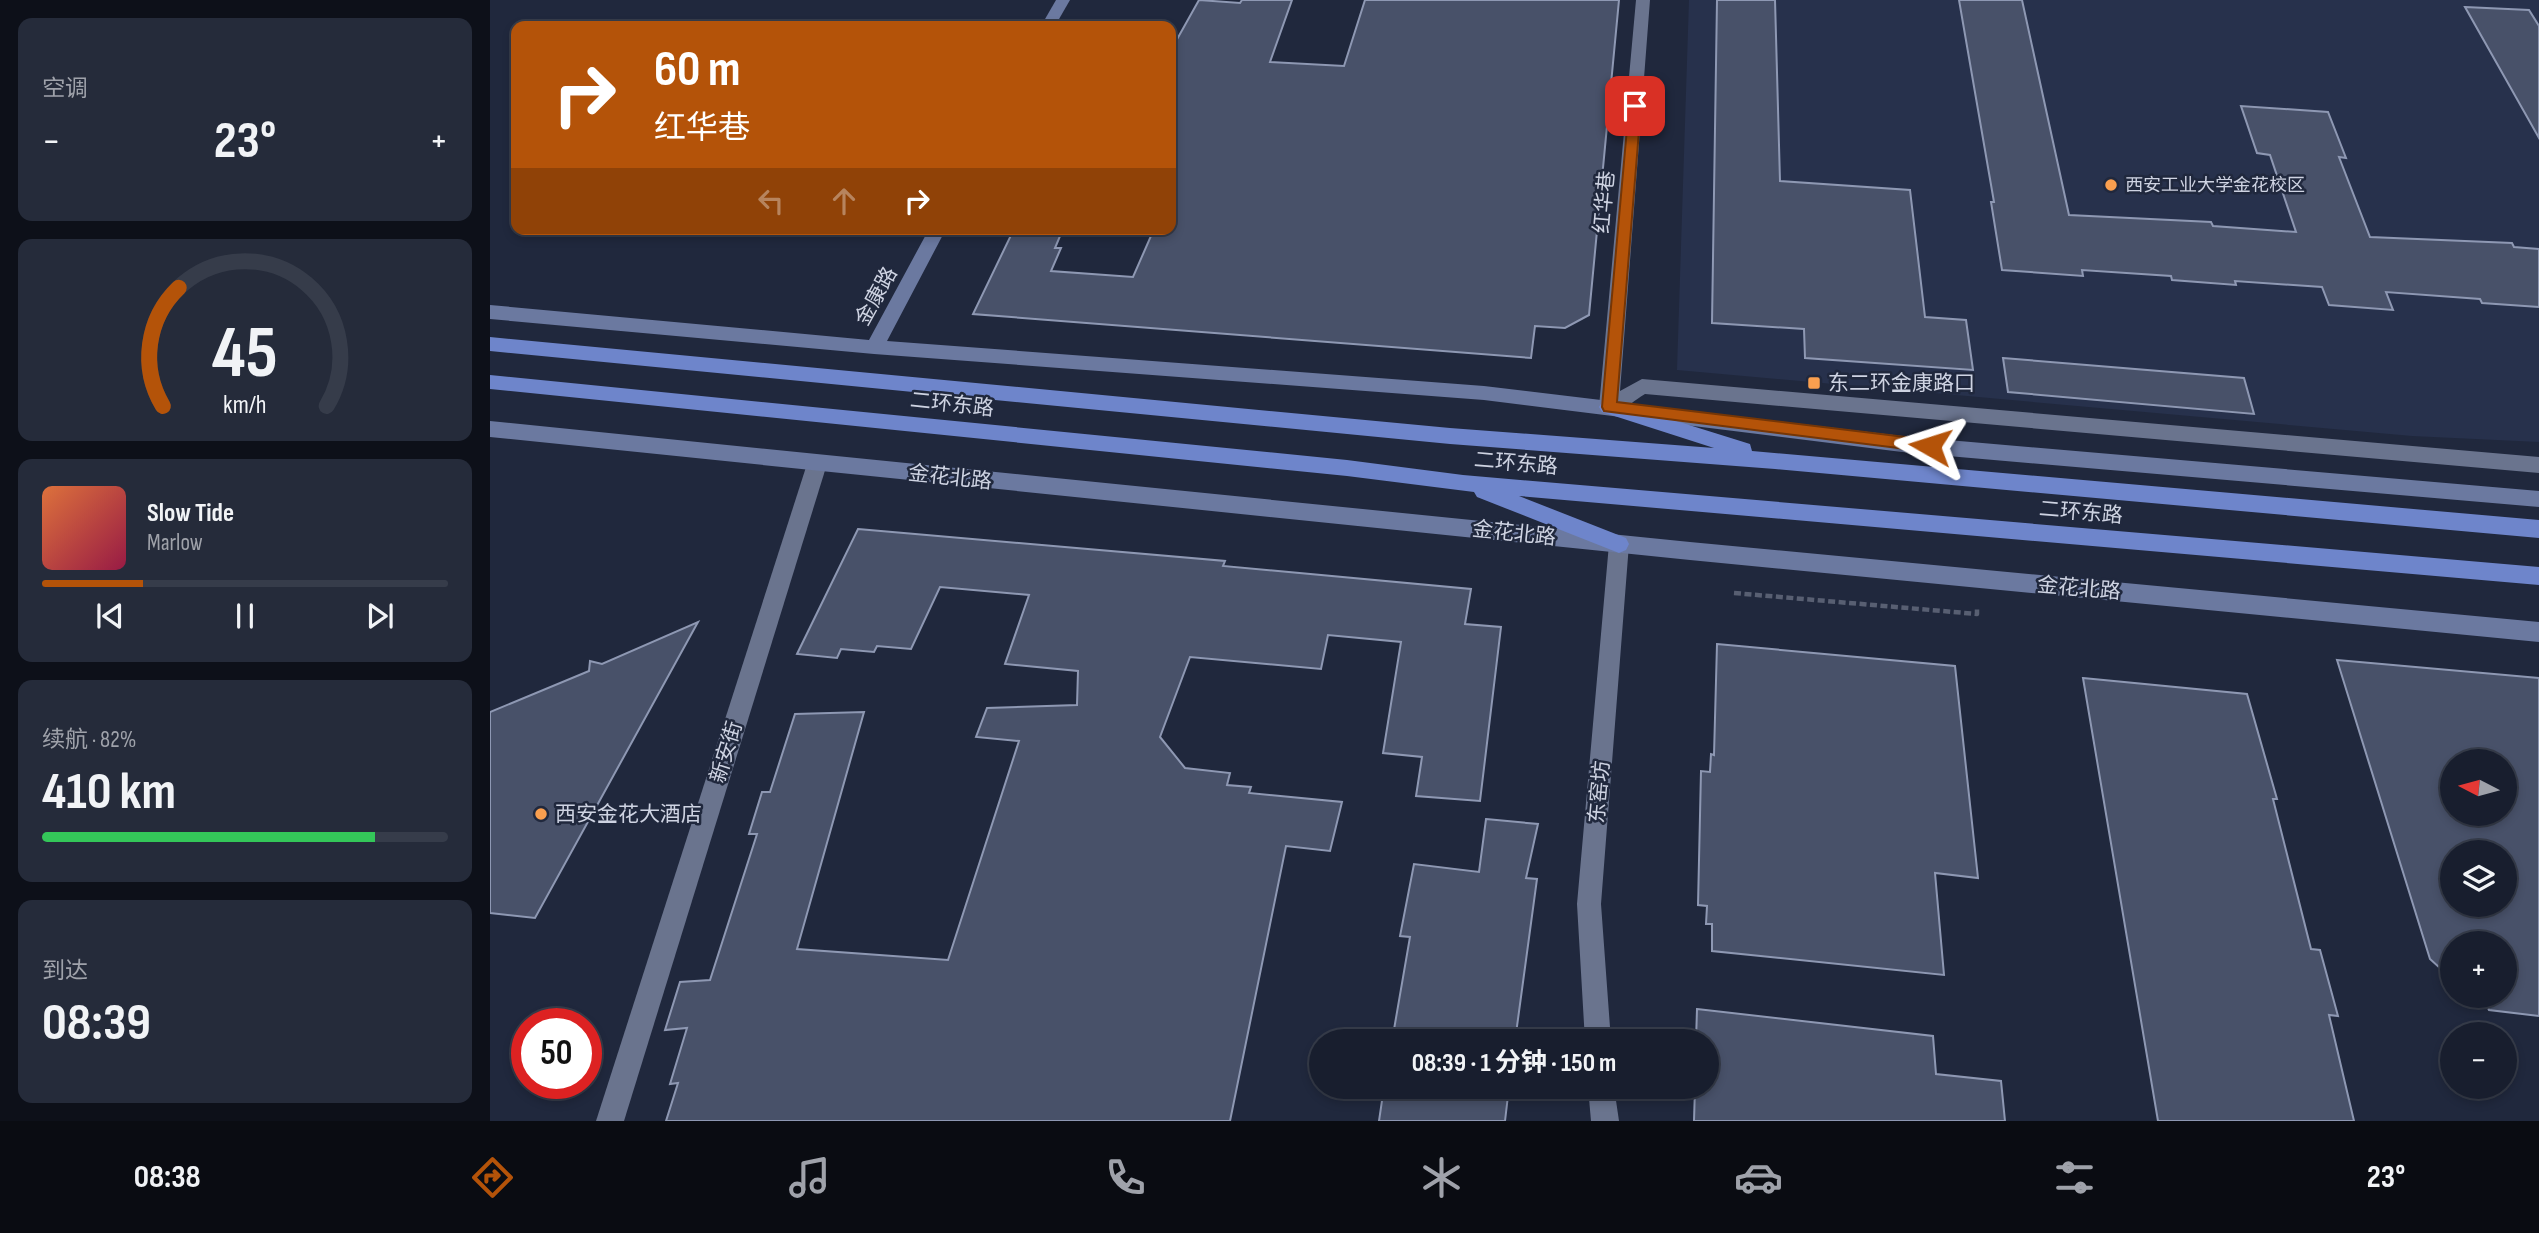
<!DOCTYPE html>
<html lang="zh">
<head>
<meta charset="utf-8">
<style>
  body { margin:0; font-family:"Sofia Sans Condensed","Noto Sans SC",sans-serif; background:#252b3a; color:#f1f3f6; height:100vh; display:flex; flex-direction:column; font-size:26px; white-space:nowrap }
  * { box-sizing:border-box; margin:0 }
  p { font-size:23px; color:#9fa2aa }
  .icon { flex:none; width:38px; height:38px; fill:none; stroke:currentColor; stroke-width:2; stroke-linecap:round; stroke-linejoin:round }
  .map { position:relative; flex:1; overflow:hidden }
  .drawer { display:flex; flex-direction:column; gap:18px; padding:18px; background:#0d1019; width:490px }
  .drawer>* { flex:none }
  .banner { position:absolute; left:21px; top:21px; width:665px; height:214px; border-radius:14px; box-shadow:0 4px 10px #0003,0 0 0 2px #363c4a; background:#b45309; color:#fff; overflow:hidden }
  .needle { width:46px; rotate:276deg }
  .controls { position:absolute; left:1950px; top:749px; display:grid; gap:14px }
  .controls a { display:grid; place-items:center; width:77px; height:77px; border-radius:50%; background:#181e2e; box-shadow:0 4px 10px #0003,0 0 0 2px #363c4a; font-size:35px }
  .speed { position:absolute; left:21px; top:1008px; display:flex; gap:14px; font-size:35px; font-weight:700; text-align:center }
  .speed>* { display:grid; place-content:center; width:91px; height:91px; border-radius:50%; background:#181e2e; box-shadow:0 4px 10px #0003,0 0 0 2px #363c4a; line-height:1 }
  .speed .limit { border:10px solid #d22; background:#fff; color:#111 }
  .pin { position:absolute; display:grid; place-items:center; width:60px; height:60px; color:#fff; margin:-30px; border-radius:14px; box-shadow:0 4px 10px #0006 }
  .me { position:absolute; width:77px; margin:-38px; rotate:276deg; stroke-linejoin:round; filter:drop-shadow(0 0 5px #0008) }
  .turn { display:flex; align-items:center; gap:24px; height:147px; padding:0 28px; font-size:32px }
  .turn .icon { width:91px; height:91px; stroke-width:2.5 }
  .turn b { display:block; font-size:49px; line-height:60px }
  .lanes { display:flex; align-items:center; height:66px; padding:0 28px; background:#0003; justify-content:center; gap:35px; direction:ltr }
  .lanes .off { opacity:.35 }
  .big { font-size:52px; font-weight:700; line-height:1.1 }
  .drawer .card { flex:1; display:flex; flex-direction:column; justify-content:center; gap:10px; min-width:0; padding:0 24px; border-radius:14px; background:#252b3a }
  .drawer .dial { align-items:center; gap:0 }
  .dial svg { height:182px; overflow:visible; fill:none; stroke:#363c4a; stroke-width:7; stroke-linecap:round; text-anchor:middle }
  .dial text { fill:#f1f3f6; stroke:none }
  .song { display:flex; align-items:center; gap:21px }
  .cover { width:84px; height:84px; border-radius:10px; background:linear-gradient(135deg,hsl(20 70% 55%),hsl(340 70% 35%)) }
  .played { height:7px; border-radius:4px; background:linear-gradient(90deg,#b45309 25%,#363c4a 25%) }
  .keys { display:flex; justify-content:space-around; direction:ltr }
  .heat { display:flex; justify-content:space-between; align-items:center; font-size:38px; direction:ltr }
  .charge { height:10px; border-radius:5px; background:linear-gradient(90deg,#34c759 82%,#363c4a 0) }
  .trip { position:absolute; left:819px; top:1029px; width:410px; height:70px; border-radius:35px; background:#181e2e; box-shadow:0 4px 10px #0003,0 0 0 2px #363c4a; font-weight:700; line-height:70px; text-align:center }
  .tabs { display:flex; height:112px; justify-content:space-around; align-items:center; background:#0a0c12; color:#9fa2aa }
  .tabs .icon { width:49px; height:49px }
  .tabs .selected { color:#b45309 }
  .tabs b { font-size:32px; color:#f1f3f6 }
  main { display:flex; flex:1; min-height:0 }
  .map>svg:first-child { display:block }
  .built { fill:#27314c }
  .building { fill:#485169; stroke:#8e98b3; stroke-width:2; fill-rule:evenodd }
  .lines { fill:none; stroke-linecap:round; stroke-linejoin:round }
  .path { stroke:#585f72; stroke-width:4.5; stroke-dasharray:7 3.5; stroke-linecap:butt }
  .street { fill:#6a748e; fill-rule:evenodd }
  .secondary { fill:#6b79a0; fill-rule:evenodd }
  .highway { fill:#6e85cb; fill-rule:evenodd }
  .route { fill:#b45309; stroke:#753606; stroke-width:2 }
  .poi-dot { fill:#fa9f4f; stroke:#20283d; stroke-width:2.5 }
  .labels { text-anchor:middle; stroke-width:5; stroke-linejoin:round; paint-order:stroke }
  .far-poi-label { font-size:18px; fill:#ced3e2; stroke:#20283d; text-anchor:start }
  .street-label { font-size:21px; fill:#ced3e2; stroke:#20283d }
  .poi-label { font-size:21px; fill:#ced3e2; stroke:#20283d; text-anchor:start }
</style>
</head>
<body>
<main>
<section class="drawer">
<div class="card"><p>空调</p>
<div class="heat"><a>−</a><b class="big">23°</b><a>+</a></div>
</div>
<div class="card dial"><svg viewBox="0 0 100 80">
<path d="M14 69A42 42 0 1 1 86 69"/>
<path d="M14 69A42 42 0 0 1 21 17" stroke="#b45309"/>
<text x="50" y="56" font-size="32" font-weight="700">45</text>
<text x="50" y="72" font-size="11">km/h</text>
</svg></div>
<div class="card">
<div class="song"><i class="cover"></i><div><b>Slow Tide</b><p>Marlow</p></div></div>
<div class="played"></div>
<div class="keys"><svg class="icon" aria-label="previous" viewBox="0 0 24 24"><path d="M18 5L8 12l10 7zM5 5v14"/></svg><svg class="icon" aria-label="pause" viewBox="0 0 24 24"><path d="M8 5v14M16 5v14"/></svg><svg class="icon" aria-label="next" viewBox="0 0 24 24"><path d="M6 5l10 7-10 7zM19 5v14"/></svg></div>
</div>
<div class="card"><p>续航 · 82%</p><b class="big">410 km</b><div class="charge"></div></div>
<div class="card"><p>到达</p><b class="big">08:39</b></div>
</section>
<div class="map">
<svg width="2049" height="1121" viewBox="0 0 2049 1121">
  <rect width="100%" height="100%" fill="#20283d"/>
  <!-- built -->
  <polygon class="built" points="1199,0 2049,0 2049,442 1922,436 1187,370"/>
  <!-- building -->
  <g class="building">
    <polygon points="709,0 750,3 752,0 802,0 780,62 854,66 875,0 1129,0 1099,315 1075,328 1045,326 1041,358 483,314 524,229 573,229 565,248 571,248 561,271 643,277 664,229 681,229 681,50"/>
    <polygon points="1227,0 1285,0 1290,181 1420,190 1435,317 1476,320 1483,370 1315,358 1314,329 1222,323"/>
    <polygon points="1469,0 1532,0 1579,215 1721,222 1723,226 1806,232 1780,155 1767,153 1751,106 1838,112 1856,158 1849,157 1880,237 2022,243 2024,247 2049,249 2049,307 1992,303 1990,299 1896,292 1903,310 1839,305 1832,287 1745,281 1746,285 1682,280 1681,276 1592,270 1593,276 1512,270 1501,202 1504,202"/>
    <polygon points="1975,7 2039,10 2049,26 2049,138"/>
    <polygon points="1513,358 1754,378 1764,414 1518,392"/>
    <polygon points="368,529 735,561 733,566 981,589 975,624 1011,627 990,801 926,796 932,757 893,753 911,642 838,635 831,669 700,657 670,737 695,768 740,773 737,785 761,787 759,793 852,802 840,851 796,846 740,1121 176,1121 188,1083 180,1084 197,1028 175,1030 190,982 220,980 267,834 259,834 272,792 280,792 305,714 374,712 307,949 458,960 529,741 486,737 497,708 587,705 588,671 515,664 539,595 450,587 421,649 387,646 384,652 351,649 347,658 307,654"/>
    <polygon points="208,622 45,918 0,913 0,712 99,671 100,661 112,664"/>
    <polygon points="1227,644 1465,666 1488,878 1445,873 1454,975 1222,951 1222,924 1216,924 1217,906 1208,905 1211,771 1220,772 1221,754 1224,755"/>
    <path d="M1847,660L2049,678V1016L1999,1010L1992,996H2014V943H1962V979L1940,959ZM1962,761H2014V814H1962ZM1962,852H2014V905H1962Z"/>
    <polygon points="1593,678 1757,694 1787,799 1783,799 1821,949 1830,950 1848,1016 1839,1015 1864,1121 1668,1121"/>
    <polygon points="996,819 1048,824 1036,878 1047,879 1025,1041 902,1041 920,937 910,936 924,864 989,872"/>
    <polygon points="1207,1009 1443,1036 1446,1074 1511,1081 1515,1121 1204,1121 1205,1087 1216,1087 1216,1041 1206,1041"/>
    <polygon points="894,1087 1019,1087 1015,1121 889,1121"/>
  </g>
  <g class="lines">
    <!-- path -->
    <polyline class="path" points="1244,593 1487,614 1487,607"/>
    <!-- street -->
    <g class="street">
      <path d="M1146,0H1160L1130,391L1152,379L2049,457V473L1155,394C1143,401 1127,417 1112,412L1109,407Z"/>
      <polygon points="327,456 334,458 337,464 134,1121 106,1121 317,464 320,458"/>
      <polygon points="1129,535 1136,538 1139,544 1111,904 1121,1041 1095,1041 1087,904 1119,544 1122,538"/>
      <polygon points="1098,1087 1124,1087 1129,1121 1101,1121"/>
    </g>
    <!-- secondary -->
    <g class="secondary">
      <polygon points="566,0 580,0 565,26 551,26"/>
      <polygon points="439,229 456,229 397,341 994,386 1412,436 2049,491 2049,507 1412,452 994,400 384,354 0,319 0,305 379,340"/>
      <polygon points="0,421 1200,542 2049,622 2049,642 1200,560 0,437"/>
    </g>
    <!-- highway -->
    <g class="highway">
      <polygon points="0,337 960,428 1224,448 1112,412 1109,407 1112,402 1119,400 1260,444 1262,451 2049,520 2049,538 1285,469 960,444 0,351"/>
      <polygon points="0,375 857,460 973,475 2049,567 2049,585 1029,496 1136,538 1139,544 1136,550 1129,553 987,497 984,492 857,476 0,389"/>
    </g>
  </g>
  <!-- route -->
  <polygon class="route" points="1145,102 1151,106 1127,402 1440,440 1447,446 1445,451 1440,452 1114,411 1112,407 1139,106"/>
  <!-- markers -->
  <g class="poi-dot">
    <circle cx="1621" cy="185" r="7"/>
    <rect x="1317" y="376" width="14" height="14" rx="3.5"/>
    <circle cx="51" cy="814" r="7"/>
  </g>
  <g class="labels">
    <!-- far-poi labels -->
    <g class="far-poi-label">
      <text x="1635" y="191">西安工业大学金花校区</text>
    </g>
    <!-- street labels -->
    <g class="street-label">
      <text transform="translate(1114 202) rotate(-85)" y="7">红华巷</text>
      <text transform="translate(386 296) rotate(-61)" y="7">金康路</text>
      <text transform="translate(462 404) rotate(6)" y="7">二环东路</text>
      <text transform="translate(1026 463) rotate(5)" y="7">二环东路</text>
      <text transform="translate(460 477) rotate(6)" y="7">金花北路</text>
      <text transform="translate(1591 512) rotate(5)" y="7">二环东路</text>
      <text transform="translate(1024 533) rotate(6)" y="7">金花北路</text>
      <text transform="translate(1589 588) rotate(5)" y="7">金花北路</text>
      <text transform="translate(236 752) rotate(-73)" y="7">新安街</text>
      <text transform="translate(1109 792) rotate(-85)" y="7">东窑坊</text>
    </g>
    <!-- poi labels -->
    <g class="poi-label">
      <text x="1338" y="390">东二环金康路口</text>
      <text x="65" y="821">西安金花大酒店</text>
    </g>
  </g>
</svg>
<div class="controls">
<a><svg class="needle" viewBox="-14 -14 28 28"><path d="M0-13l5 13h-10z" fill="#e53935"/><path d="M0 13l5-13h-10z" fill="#9fa2aa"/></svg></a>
<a><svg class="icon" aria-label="layers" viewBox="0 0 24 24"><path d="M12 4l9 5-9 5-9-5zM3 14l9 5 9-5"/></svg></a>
<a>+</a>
<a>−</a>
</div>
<div class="speed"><div class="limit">50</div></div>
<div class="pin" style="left:1145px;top:106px;background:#d93025"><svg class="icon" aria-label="arrive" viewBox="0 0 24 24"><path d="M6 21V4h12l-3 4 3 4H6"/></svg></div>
<svg class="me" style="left:1440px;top:446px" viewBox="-20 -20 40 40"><path d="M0-17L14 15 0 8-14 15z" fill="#b45309" stroke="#fff" stroke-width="4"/></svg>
<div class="trip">08:39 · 1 分钟 · 150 m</div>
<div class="banner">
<div class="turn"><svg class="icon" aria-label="right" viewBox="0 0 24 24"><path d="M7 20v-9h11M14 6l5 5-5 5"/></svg><div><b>60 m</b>红华巷</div></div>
<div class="lanes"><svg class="icon off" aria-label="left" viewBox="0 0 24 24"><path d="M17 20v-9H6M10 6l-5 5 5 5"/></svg><svg class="icon off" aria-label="ahead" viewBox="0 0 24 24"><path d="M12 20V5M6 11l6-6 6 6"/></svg><svg class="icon" aria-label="right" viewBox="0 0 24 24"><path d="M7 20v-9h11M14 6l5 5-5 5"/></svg></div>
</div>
</div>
</main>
<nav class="tabs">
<b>08:38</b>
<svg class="icon selected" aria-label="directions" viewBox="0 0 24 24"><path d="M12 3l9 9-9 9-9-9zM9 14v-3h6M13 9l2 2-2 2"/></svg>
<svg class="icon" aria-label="music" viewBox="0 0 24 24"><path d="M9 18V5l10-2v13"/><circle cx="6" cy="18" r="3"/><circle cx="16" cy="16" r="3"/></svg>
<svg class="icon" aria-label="phone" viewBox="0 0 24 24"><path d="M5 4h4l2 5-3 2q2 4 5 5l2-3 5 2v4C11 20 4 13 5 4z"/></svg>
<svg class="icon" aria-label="climate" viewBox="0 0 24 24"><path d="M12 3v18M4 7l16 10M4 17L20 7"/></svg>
<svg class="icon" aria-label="car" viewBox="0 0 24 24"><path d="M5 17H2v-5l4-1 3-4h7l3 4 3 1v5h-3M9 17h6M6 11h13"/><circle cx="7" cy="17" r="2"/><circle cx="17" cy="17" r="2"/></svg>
<svg class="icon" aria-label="filters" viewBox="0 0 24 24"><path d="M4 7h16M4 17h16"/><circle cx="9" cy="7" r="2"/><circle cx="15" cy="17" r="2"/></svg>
<b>23°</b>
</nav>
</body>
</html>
